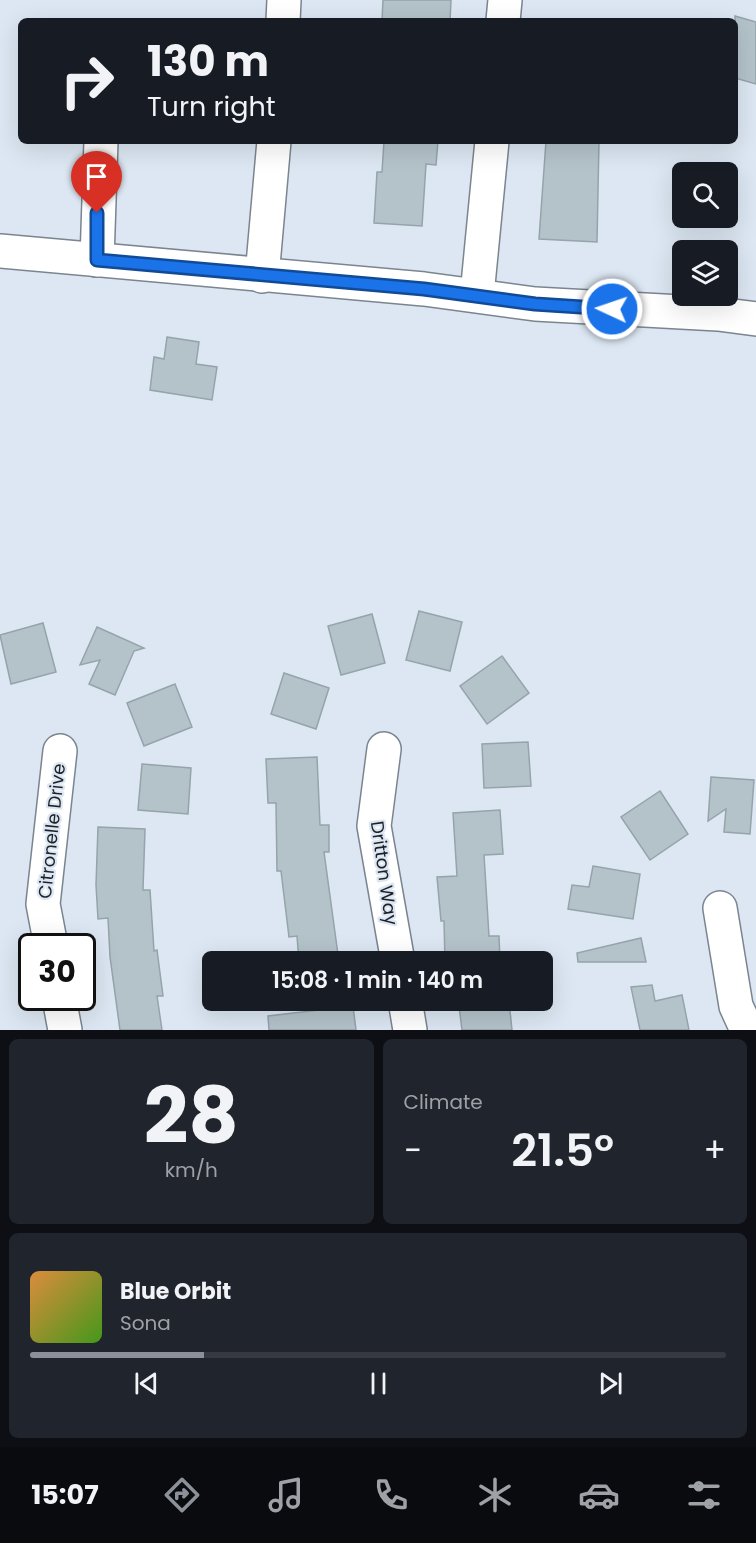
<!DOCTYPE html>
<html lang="en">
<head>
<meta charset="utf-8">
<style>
  body { margin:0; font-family:Poppins,sans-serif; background:#20242c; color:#f1f3f6; height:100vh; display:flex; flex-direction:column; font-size:22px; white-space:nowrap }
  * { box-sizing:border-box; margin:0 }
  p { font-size:20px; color:#9ea1a6 }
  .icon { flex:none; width:33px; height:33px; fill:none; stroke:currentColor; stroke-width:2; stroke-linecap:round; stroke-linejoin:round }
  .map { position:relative; height:1030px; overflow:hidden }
  .side { display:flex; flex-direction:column; gap:9px; padding:9px; background:#0d0f14; flex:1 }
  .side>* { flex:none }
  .guide { position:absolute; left:18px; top:18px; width:720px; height:126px; border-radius:9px; box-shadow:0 6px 24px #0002; background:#171b24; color:#f1f3f6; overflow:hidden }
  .buttons { position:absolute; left:672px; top:162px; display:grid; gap:12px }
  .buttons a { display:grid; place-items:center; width:66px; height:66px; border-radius:9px; background:#171b24; box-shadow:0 6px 24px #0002; font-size:30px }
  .speed { position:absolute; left:18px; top:933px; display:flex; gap:12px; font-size:30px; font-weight:700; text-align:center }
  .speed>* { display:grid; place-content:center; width:78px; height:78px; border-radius:50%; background:#171b24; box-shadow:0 6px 24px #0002; line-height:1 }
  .speed .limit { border:3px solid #111; border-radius:9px; background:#fff; color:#111 }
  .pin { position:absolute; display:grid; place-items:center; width:51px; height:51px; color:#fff; margin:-62px -26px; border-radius:50% 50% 50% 0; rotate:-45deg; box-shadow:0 0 6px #0007 }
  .pin .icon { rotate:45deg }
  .me { position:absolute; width:66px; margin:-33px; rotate:273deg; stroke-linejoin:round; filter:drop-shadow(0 0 4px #0008) }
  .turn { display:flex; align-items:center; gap:21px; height:126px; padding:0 30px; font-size:27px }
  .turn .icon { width:78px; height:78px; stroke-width:2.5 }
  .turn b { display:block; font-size:42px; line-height:51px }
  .big { font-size:45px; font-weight:600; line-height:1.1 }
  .side .card { flex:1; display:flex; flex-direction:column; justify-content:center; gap:9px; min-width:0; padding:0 21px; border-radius:9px; background:#20242c }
  .side .dial { align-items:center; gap:0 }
  .dial b { font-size:78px; line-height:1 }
  .song { display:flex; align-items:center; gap:18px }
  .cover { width:72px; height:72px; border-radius:9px; background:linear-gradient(135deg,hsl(30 70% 55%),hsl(100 70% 35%)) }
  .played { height:6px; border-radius:3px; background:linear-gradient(90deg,#8c9099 25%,#363941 25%) }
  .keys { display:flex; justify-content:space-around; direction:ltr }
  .heat { display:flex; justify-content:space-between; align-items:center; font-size:33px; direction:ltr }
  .side .tiles { flex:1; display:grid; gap:9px; grid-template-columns:1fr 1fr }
  .card:last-child { grid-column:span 2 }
  .trip { position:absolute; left:202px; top:951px; width:351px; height:60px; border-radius:9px; background:#171b24; box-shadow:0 6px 24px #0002; font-weight:600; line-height:60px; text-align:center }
  .tab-bar { display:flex; height:96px; justify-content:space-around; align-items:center; background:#090b0e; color:#9ea1a6 }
  .tab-bar .icon { width:42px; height:42px }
  .tab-bar .selected { color:#8c9099 }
  .tab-bar b { font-size:27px; color:#f1f3f6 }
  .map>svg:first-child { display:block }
  .building { fill:#b4c3ca; stroke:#94a4aa; stroke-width:1.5 }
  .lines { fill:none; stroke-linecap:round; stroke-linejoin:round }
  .minor-casing { stroke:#7a858f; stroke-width:36 }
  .minor { stroke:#fff; stroke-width:33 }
  .route-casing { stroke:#114b97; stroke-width:15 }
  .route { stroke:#1a73e8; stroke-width:10 }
  .labels { text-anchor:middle; stroke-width:4.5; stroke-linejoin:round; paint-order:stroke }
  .street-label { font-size:18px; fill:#1d2126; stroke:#dce7f3 }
</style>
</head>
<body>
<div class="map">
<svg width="756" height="1030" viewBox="0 0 756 1030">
  <rect width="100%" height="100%" fill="#dce7f3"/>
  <!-- building -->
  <g class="building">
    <polygon points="383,0 451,0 450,21 382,21"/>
    <polygon points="735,16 756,22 756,84 735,78"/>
    <polygon points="384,141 438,141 436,165 426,164 422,226 374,223 377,172 382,172"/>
    <polygon points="546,141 599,141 597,242 539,239"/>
    <polygon points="167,337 199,342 196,364 217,367 212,400 150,390 154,357 164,359"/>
    <polygon points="419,611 462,622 450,671 406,660"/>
    <polygon points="372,614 385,663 341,675 328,626"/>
    <polygon points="43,623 56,672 11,684 0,635"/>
    <polygon points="97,627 144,648 134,651 115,695 89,684 100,660 80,665"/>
    <polygon points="502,656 529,693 487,724 460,686"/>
    <polygon points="284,673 329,688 316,729 271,714"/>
    <polygon points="175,684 192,727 144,746 127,703"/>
    <polygon points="528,742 531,786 484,788 482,744"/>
    <polygon points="317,757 320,825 329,825 329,852 324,852 339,962 299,962 297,936 289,937 281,871 277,871 276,803 268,803 266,759"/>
    <polygon points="142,764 191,768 188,814 138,810"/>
    <polygon points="711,777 754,780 750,834 724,832 726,809 708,821"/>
    <polygon points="660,791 688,834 650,860 621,817"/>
    <polygon points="500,810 503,854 484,855 489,936 499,936 500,962 445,962 444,921 441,921 437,877 457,876 453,813"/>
    <polygon points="98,827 145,829 143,890 150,890 154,951 157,950 163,996 157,996 162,1030 120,1030 110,957 108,918 98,919 96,885"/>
    <polygon points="593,866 640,874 633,919 568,909 572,885 589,887"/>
    <polygon points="641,938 646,962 578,962 577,953"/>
    <polygon points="652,985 655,1001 682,995 689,1030 640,1030 631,987"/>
    <polygon points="509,1001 512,1030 462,1030 459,1006"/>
    <polygon points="353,1006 356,1030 269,1030 268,1016"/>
  </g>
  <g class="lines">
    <defs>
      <g id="minor">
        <polyline points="283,21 284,0"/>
        <polyline points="503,21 505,0"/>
        <polyline points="0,251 424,289 535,304 718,314 756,319"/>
        <polyline points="97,260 101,141"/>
        <polyline points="262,276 274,141"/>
        <polyline points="477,295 492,141"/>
        <polyline points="384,749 374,826 398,962"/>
        <polyline points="720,908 736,1006 747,1030"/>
        <polyline points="51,946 43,904 60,751"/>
        <polyline points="59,998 65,1030"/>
        <polyline points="405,1000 410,1030"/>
      </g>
    </defs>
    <!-- minor casing -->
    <use href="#minor" class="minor-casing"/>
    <!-- minor -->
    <use href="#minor" class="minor"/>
  </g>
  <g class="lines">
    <defs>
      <polyline id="route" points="97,213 97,260 424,289 535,304 612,309"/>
    </defs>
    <!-- route casing -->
    <use href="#route" class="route-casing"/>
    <!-- route -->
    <use href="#route" class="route"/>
  </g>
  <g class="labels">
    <!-- street labels -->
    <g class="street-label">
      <text transform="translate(52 831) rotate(-84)" y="6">Citronelle Drive</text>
      <text transform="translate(384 873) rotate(82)" y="6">Dritton Way</text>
    </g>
  </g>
</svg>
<div class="buttons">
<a><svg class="icon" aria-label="search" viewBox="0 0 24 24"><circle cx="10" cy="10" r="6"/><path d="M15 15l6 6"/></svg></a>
<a><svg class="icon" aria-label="layers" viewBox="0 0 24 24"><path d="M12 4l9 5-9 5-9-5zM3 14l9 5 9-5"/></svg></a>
</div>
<div class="speed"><div class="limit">30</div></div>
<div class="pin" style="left:97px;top:213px;background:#d93025"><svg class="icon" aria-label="arrive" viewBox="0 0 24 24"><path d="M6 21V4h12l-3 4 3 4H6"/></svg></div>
<svg class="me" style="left:612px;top:309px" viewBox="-20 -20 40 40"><circle r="17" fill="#1a73e8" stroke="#fff" stroke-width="3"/><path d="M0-11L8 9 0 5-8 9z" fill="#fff"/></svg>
<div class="trip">15:08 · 1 min · 140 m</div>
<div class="guide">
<div class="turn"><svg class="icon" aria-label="right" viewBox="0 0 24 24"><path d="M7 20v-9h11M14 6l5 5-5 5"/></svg><div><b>130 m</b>Turn right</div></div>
</div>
</div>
<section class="side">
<div class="tiles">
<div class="card dial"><b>28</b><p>km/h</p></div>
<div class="card"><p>Climate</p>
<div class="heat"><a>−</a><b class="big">21.5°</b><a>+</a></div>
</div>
<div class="card">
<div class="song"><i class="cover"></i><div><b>Blue Orbit</b><p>Sona</p></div></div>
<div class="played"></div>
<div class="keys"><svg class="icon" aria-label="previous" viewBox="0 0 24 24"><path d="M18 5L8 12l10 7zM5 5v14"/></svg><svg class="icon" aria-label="pause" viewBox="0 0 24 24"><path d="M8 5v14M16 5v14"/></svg><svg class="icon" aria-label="next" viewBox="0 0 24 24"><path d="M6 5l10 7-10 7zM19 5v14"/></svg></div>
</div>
</div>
</section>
<nav class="tab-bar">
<b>15:07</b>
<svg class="icon selected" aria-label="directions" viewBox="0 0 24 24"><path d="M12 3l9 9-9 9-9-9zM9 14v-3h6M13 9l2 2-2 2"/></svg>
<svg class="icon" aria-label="music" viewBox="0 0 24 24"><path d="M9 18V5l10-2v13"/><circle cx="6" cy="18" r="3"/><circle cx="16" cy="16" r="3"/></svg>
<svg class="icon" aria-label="phone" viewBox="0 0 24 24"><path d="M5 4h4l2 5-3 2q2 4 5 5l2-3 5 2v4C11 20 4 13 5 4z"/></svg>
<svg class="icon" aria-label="climate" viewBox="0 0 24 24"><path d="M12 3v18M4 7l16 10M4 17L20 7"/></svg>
<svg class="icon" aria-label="car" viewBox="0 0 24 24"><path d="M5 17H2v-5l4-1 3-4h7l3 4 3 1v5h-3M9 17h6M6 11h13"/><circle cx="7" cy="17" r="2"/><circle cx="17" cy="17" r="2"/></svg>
<svg class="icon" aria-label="filters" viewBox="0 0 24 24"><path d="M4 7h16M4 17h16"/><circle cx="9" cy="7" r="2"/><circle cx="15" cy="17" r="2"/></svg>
</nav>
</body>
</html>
